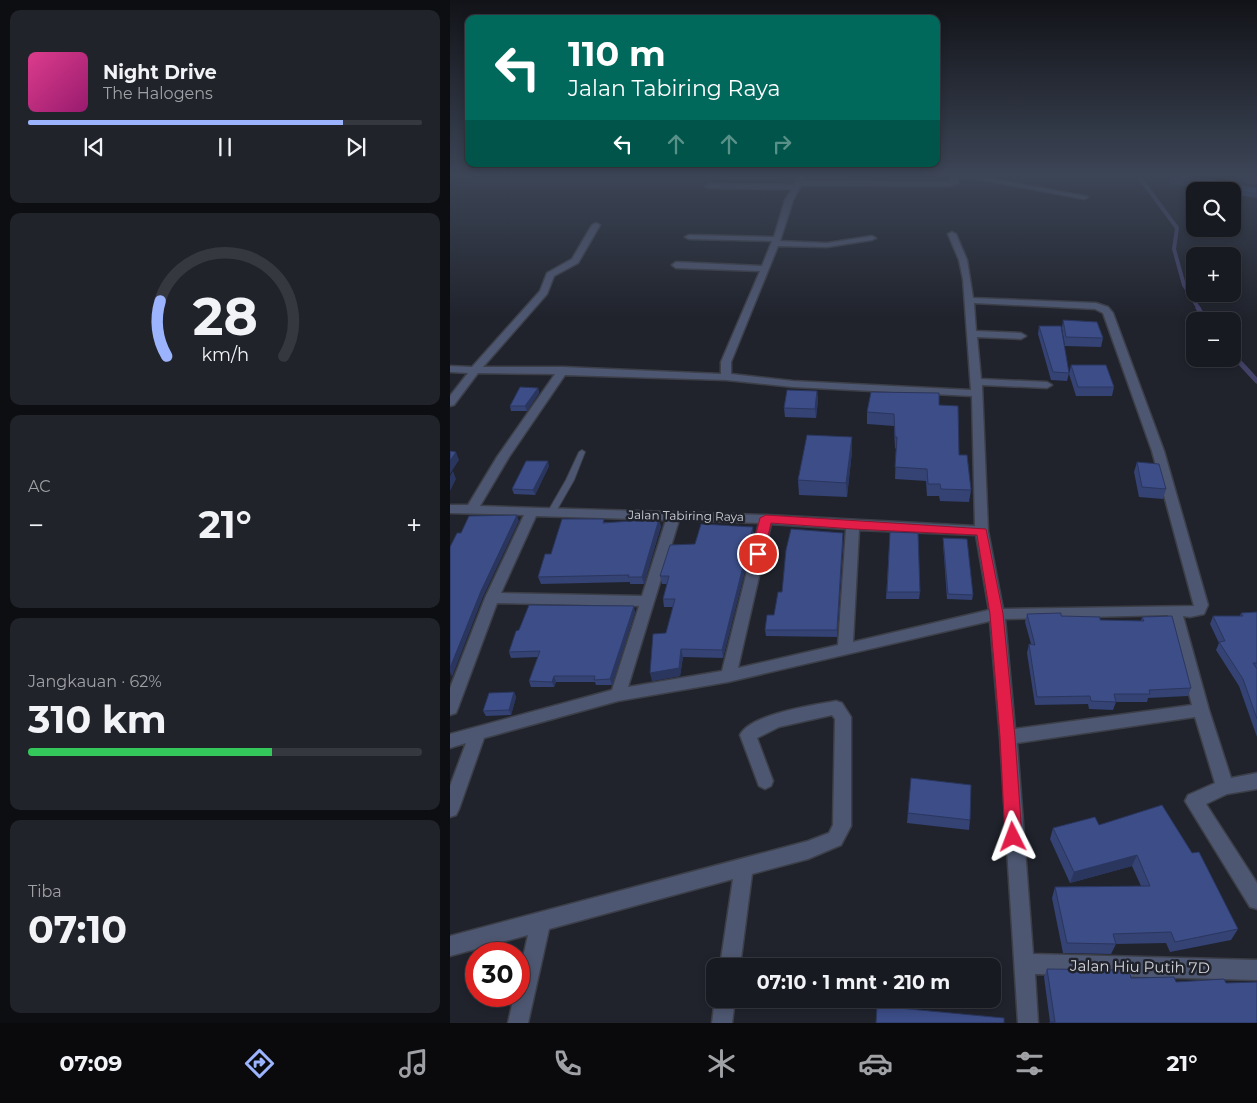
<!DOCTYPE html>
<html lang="id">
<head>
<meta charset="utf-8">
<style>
  body { margin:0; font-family:Montserrat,sans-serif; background:#21232a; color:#f1f3f6; height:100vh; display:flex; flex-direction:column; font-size:19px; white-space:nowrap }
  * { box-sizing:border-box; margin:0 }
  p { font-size:16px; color:#9fa1a5 }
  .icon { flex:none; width:28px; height:28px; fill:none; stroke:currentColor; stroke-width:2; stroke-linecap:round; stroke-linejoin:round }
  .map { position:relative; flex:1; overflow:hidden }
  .side { display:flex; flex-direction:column; gap:10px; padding:10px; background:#0d0e12; width:450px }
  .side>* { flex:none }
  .hud { position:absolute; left:15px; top:15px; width:475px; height:152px; border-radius:10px; box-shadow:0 2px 8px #0003,0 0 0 1px #36383f; background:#00695c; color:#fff; overflow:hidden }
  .fabs { position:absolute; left:736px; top:182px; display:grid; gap:10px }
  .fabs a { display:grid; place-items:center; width:55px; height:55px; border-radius:10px; background:#181a21; box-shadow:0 2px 8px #0003,0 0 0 1px #36383f; font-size:25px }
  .speed { position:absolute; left:15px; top:942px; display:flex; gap:10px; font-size:25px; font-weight:700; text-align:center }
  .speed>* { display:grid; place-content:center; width:65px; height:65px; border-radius:50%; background:#181a21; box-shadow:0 2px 8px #0003,0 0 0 1px #36383f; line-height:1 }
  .speed .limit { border:8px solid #d22; background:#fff; color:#111 }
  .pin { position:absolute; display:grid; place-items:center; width:42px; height:42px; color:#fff; margin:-21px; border:2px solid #fff; border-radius:50%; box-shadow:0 1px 5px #0007 }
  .me { position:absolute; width:55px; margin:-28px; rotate:357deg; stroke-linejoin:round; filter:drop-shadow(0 0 4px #0008) }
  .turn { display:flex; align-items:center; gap:18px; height:105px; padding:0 20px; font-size:22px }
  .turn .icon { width:65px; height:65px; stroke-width:2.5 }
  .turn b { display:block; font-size:35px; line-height:42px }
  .lanes { display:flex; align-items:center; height:48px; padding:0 20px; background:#0003; justify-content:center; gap:25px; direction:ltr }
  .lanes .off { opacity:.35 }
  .big { font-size:38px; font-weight:700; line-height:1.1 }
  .side .tile { flex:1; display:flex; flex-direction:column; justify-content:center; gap:8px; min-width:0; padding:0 18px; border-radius:10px; background:#21232a }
  .side .dial { align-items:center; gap:0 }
  .dial svg { height:130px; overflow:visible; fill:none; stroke:#36383f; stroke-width:7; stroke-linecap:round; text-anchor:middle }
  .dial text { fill:#f1f3f6; stroke:none }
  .song { display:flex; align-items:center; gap:15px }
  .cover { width:60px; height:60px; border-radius:8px; background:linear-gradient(135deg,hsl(330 70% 55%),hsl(320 70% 35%)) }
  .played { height:5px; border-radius:2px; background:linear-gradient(90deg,#9cb4fd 80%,#36383f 80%) }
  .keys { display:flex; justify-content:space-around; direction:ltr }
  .heat { display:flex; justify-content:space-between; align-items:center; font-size:28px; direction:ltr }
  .charge { height:8px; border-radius:4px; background:linear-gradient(90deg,#34c759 62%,#36383f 0) }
  .trip { position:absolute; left:256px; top:958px; width:295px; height:50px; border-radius:10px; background:#181a21; box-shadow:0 2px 8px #0003,0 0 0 1px #36383f; font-weight:700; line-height:50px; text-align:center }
  .tabs { display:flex; height:80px; justify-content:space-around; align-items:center; background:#0a0a0d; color:#9fa1a5 }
  .tabs .icon { width:35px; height:35px }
  .tabs .active { color:#9cb4fd }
  .tabs b { font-size:22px; color:#f1f3f6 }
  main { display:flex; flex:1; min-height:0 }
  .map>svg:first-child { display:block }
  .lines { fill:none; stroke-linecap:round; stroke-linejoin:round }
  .stream-far1 { stroke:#424167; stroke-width:4 }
  .stream { stroke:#424167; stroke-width:5 }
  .service-casing { stroke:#3c3f48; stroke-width:2 }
  .minor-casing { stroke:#3c3f48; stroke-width:3 }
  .service { fill:#4e5771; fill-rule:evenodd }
  .minor { fill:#4e5771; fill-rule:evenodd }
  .wall { fill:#344274 }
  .shaded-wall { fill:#2a365e }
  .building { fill:#3c4d87; stroke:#2a365e }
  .route { fill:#e11d48; stroke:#92132f }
  .labels { text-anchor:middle; stroke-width:5; stroke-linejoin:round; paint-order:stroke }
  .street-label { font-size:12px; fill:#d1d3d9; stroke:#20232c }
  .near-street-label { font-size:15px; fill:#d1d3d9; stroke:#20232c }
</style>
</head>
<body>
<main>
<section class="side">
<div class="tile">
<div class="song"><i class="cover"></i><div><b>Night Drive</b><p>The Halogens</p></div></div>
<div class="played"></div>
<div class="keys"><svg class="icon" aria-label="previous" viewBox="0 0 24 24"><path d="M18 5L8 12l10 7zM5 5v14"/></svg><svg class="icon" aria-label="pause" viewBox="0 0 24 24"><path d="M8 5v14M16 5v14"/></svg><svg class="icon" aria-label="next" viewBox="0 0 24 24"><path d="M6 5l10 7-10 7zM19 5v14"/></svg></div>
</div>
<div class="tile dial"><svg viewBox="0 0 100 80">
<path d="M14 69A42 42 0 1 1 86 69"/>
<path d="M14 69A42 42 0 0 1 10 35" stroke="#9cb4fd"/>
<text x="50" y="56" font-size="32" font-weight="700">28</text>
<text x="50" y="72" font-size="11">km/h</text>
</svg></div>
<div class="tile"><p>AC</p>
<div class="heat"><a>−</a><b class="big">21°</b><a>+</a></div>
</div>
<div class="tile"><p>Jangkauan · 62%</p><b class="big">310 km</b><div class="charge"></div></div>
<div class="tile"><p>Tiba</p><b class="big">07:10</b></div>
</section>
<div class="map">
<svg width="807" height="1023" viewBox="0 0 807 1023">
  <rect width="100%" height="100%" fill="#20232c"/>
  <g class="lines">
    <!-- stream-far1 -->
    <polyline class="stream-far1" points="688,175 727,228 724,249 734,285 749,309"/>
    <!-- stream -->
    <g class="stream">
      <polyline points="748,308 756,321"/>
      <polyline points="782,354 807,381"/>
    </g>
    <defs>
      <polygon id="service" points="132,450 135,452 124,480 104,515 98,515 97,513 116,480 129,452"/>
      <g id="minor">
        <path d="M350,175H356L353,181L500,182L501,175H507L508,183L501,186L351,185L343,200L330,241L377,243L422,236L426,238L422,240L377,247L328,246L281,362V374L343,381L521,390L513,279L509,260L498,234L502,232L506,234L517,260L523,298L646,303L658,307L663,313L714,451L758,605L754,614L740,617L733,616L759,710L781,778L807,773V789L777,794L756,804L807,883V909L800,907L735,801L738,795L765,783L745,717L567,743L583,954L807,960V980L585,974L588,1023H568L550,737L540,621L278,682L168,701L34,738L9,809L6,815L0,817V786L16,743L0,748V734L162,690L189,606L47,603L8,708L6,713L0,715V688L35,598L74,515L0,513V505H18L47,457L105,374L28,373L4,405L0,406V396L18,373L0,372V366L22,367L90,291L97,273L122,259L142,225L146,223L150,225L128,263L104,276L97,294L33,367H113L271,374V362L310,271L226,268L222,265L226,262L312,266L322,241L239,239L235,237L239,235L324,237L335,200L342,189L259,188L255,186L259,184L344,185ZM524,303L645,309L653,313L702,451L744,606L553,609L538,531L532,385L597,388L602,385L597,382L531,379L527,337L571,339L576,336L571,333L526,331ZM115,375L276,380L343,387L522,396L525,526L316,515L30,506L59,457ZM86,516L216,520L192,596L51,593ZM229,520L309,523L272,671L178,687ZM321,524L396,529L388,645L288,668ZM409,530L526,535L539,610L403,642ZM718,615L742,705L565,729L555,619Z"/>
        <polygon points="508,175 522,175 638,197 634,199"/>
        <path d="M386,701L392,703L401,717V826L391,845L358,859L302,874L290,966H270L283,879L99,929L78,1023H58L64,996H69V975L78,935L0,956V936L358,841L379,833L383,825L385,719L382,715L329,727L307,738L323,781L321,786L315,789L309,786L290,735C300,714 364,705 386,701Z"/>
        <polygon points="265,998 285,999 282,1023 262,1023"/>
      </g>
    </defs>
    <!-- service casing -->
    <use href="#service" class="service-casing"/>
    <!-- minor casing -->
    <use href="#minor" class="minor-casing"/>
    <!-- service -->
    <use href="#service" class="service"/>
    <!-- minor -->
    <use href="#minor" class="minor"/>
  </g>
  <!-- wall -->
  <g class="wall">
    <polygon points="749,175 807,175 807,185"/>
    <polygon points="719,179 807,188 807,198 782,194 782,191 765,191 718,183"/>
    <polygon points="613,320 653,338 651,347 615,346 612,328"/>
    <polygon points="589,326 619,373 617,381 601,380 588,334"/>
    <polygon points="621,365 664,387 662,396 626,396 619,374"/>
    <polygon points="88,388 89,393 77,411 61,411 60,406"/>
    <polygon points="367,391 368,400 366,418 335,417 334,408"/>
    <polygon points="489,405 509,455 521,490 519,502 490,501 489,496 477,496 476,481 445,479 446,448 445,449 444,426 417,424 417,412"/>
    <polygon points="402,451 397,497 349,495 348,480"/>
    <polygon points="687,462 716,489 713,499 689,497 684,472"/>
    <polygon points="99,466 85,495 64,494 62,489"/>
    <polygon points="154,519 154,522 211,526 194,584 180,584 180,582 91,584 88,577 101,554"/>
    <polygon points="440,532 470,592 469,599 436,599"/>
    <polygon points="304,535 273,658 233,657 230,676 202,681 216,633 223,607 214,607 213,599 217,584 212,584 210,576 245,544"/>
    <polygon points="493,538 523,595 522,600 497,599 493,543"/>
    <polygon points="393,540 387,637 316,636 315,630 324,615 332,592"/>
    <polygon points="185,612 162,685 146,685 145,682 106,682 104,687 81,687 79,681 88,657 61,658 59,652"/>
    <polygon points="807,612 807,737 789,686 766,650 769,643 760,624 763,616 790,616 791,613"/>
    <polygon points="577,614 650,620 691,621 692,617 741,688 738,696 698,698 697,702 666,702 663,710 639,709 638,704 585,705 577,653 579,644 581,644 575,622"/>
    <polygon points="64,692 66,697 61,715 36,716 33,711"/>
    <polygon points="461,778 520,820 519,830 457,823"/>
    <polygon points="649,825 788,929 781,940 720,952 716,943 666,944 661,954 613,953 602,898 605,887 691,886 682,866 620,883 600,839 603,828"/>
    <polygon points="597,969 681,978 726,982 776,983 807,1023 599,1023 600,1022 594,977"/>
  </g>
  <!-- shaded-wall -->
  <g class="shaded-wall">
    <polygon points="88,388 89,393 77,411 75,406"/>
    <polygon points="367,391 368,400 366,418 365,409"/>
    <polygon points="402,437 402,451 397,497 396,483"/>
    <polygon points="6,452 9,460 0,474 0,461"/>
    <polygon points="98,461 99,466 85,495 83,490"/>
    <polygon points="3,471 6,479 0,491 0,476"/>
    <polygon points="67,515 69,521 33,597 2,677 0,672 0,668 31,591"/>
    <polygon points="209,519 211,526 194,584 192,577"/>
    <polygon points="303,527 304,535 273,658 272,650"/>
    <polygon points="393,533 393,540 387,637 387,630"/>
    <polygon points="184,606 185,612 162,685 160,679"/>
    <polygon points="231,649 233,657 230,676 202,681 200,673"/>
    <polygon points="104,676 106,682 104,687 102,682"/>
    <polygon points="64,692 66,697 61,715 59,710"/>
    <polygon points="687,855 682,866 620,883 624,872"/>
  </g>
  <!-- building -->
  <g class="building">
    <polygon points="721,175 739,175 807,188 807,194 719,179"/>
    <polygon points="772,175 807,175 807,181"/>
    <polygon points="613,320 647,322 653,338 616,337"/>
    <polygon points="589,326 611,326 619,373 603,372"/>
    <polygon points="621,365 656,365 664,387 628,387"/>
    <polygon points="70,387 88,388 75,406 60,406"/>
    <polygon points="337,390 367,391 365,409 334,408"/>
    <polygon points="421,392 489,393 489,405 508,406 509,455 517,455 521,490 491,489 490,484 478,484 477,469 445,467 447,437 445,437 444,414 417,412"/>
    <polygon points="357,435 402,437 396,483 348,480"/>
    <polygon points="0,451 6,452 0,461"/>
    <polygon points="76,461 98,461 83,490 62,489"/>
    <polygon points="687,462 709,464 716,489 692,487"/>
    <polygon points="67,515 31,591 0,668 0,547 7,533 11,533 19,516"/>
    <polygon points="112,519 154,519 153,523 209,519 192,577 178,577 179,575 88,577 95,554 101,554"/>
    <polygon points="251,524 303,527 272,650 231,649 229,668 200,673 203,634 216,633 225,599 213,599 219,576 210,576 220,545 245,544"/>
    <polygon points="341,529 393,533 387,630 315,630 317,615 324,615 328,592 332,592 336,550"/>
    <polygon points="440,532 468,533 470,592 437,592"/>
    <polygon points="493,538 517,539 523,595 498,594"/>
    <polygon points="79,605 184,606 160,679 144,680 145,676 104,676 102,682 79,681 90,651 59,652 66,631 69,630"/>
    <polygon points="807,612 807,663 803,663 807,669 807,719 793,679 769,642 775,641 763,616 793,616 791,613"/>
    <polygon points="611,613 611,616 650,617 650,620 694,621 692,617 722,616 741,688 699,690 700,694 664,694 666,702 641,701 640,696 587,697 579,644 585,645 577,614"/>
    <polygon points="64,692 59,710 33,711 39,693"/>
    <polygon points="461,778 521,785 520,820 458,813"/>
    <polygon points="712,805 742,853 749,852 788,929 725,942 721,932 663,934 666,944 617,943 605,887 700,886 687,855 624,872 603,828 645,817 649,825"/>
    <polygon points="597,969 679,970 681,978 724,977 726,982 774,979 776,983 807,982 807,1023 600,1023 600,1022 605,1022"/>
    <polygon points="427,1006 554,1018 554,1023 426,1023"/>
  </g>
  <!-- sky -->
  <linearGradient id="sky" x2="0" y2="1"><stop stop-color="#121318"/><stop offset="0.55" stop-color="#3c4556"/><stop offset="1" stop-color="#3c4556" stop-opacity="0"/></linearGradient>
  <rect width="807" height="318" fill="url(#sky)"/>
  <!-- route -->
  <polygon class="route" points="316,515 536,529 553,614 565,737 572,837 569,843 563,845 558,843 555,837 550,737 540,614 527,535 403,529 321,523 314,554 308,558 301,554 310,518"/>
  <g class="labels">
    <!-- street labels -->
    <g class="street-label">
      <text transform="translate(236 516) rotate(1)" y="4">Jalan Tabiring Raya</text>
    </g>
    <!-- near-street labels -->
    <g class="near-street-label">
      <text transform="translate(690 967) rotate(1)" y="5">Jalan Hiu Putih 7D</text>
    </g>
  </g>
</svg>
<div class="fabs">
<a><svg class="icon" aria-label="search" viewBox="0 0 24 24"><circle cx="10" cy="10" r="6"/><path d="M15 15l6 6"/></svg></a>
<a>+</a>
<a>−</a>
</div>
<div class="speed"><div class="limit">30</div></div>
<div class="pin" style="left:308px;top:554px;background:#d93025"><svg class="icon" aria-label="arrive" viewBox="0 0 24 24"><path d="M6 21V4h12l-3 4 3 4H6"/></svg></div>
<svg class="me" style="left:563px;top:837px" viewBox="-20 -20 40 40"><path d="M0-17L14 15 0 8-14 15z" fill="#e11d48" stroke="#fff" stroke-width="4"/></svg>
<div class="trip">07:10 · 1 mnt · 210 m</div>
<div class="hud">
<div class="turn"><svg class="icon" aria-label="left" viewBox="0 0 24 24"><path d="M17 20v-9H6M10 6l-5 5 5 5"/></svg><div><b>110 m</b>Jalan Tabiring Raya</div></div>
<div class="lanes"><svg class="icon" aria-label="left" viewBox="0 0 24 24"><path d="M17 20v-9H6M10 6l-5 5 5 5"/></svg><svg class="icon off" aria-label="ahead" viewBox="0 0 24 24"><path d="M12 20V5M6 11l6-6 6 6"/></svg><svg class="icon off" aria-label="ahead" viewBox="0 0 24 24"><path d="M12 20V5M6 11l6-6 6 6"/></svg><svg class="icon off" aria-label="right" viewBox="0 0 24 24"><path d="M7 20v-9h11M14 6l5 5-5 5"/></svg></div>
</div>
</div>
</main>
<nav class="tabs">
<b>07:09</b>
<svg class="icon active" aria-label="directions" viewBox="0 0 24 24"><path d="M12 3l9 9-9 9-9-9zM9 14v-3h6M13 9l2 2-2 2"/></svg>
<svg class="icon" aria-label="music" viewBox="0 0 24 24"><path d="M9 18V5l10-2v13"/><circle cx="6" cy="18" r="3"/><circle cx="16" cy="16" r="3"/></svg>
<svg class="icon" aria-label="phone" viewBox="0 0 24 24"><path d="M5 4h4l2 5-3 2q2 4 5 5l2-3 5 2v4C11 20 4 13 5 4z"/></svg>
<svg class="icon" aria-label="climate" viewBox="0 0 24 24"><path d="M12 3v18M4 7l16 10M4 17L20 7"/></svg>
<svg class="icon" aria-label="car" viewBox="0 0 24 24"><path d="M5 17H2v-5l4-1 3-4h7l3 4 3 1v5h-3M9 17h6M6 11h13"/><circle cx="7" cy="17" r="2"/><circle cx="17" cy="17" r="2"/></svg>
<svg class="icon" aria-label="filters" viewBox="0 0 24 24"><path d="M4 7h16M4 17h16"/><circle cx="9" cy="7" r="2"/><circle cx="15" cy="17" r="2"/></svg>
<b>21°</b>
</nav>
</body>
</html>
